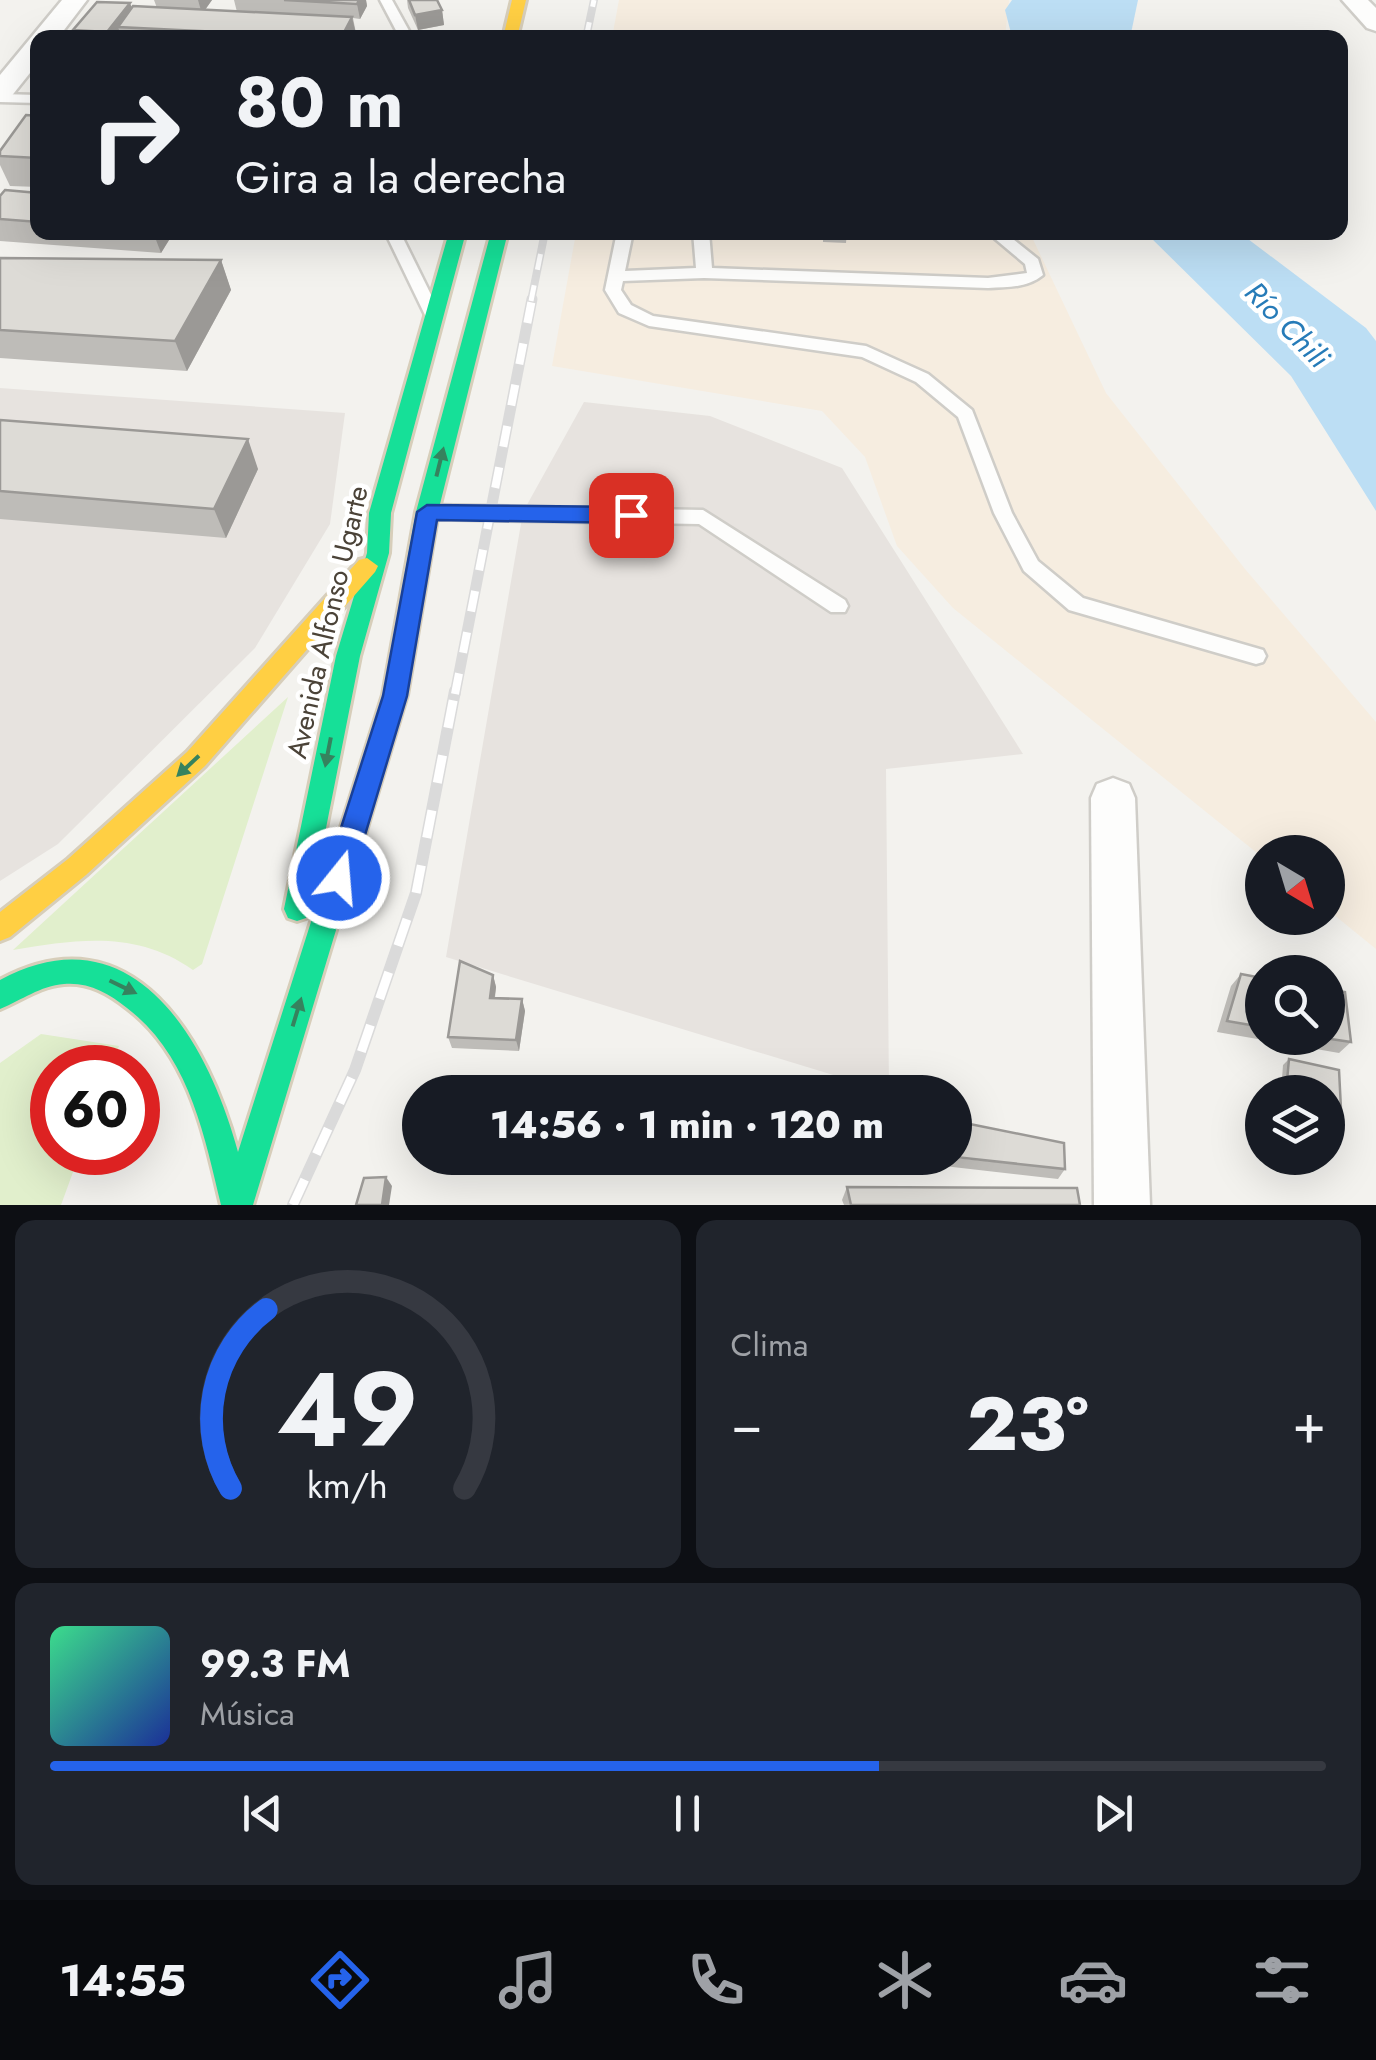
<!DOCTYPE html>
<html lang="es">
<head>
<meta charset="utf-8">
<style>
  body { margin:0; font-family:Jost,sans-serif; background:#20242c; color:#f1f3f6; height:100vh; display:flex; flex-direction:column; font-size:38px; white-space:nowrap }
  * { box-sizing:border-box; margin:0 }
  p { font-size:32px; color:#9ea1a6 }
  .icon { flex:none; width:55px; height:55px; fill:none; stroke:currentColor; stroke-width:2; stroke-linecap:round; stroke-linejoin:round }
  .map { position:relative; height:1205px; overflow:hidden }
  .side { display:flex; flex-direction:column; gap:15px; padding:15px; background:#0d0f14; flex:1 }
  .side>* { flex:none }
  .guide { position:absolute; left:30px; top:30px; width:1318px; height:210px; border-radius:20px; box-shadow:0 10px 40px #0002; background:#171b24; color:#f1f3f6; overflow:hidden }
  .needle { width:65px; rotate:142deg }
  .tools { position:absolute; left:1245px; top:835px; display:grid; gap:20px }
  .tools a { display:grid; place-items:center; width:100px; height:100px; border-radius:50%; background:#171b24; box-shadow:0 10px 40px #0002; font-size:50px }
  .speed { position:absolute; left:30px; top:1045px; display:flex; gap:20px; font-size:50px; font-weight:700; text-align:center }
  .speed>* { display:grid; place-content:center; width:130px; height:130px; border-radius:50%; background:#171b24; box-shadow:0 10px 40px #0002; line-height:1 }
  .speed .limit { border:15px solid #d22; background:#fff; color:#111 }
  .pin { position:absolute; display:grid; place-items:center; width:85px; height:85px; color:#fff; margin:-42px; border-radius:20px; box-shadow:0 5px 15px #0006 }
  .me { position:absolute; width:110px; margin:-55px; rotate:17deg; stroke-linejoin:round; filter:drop-shadow(0 0 8px #0008) }
  .turn { display:flex; align-items:center; gap:35px; height:210px; padding:0 40px; font-size:45px }
  .turn .icon { width:130px; height:130px; stroke-width:2.5 }
  .turn b { display:block; font-size:70px; line-height:85px }
  .big { font-size:75px; font-weight:800; line-height:1.1 }
  .side .widget { flex:1; display:flex; flex-direction:column; justify-content:center; gap:15px; min-width:0; padding:0 35px; border-radius:20px; background:#20242c }
  .side .dial { align-items:center; gap:0 }
  .dial svg { height:260px; overflow:visible; fill:none; stroke:#363941; stroke-width:7; stroke-linecap:round; text-anchor:middle }
  .dial text { fill:#f1f3f6; stroke:none }
  .song { display:flex; align-items:center; gap:30px }
  .cover { width:120px; height:120px; border-radius:15px; background:linear-gradient(135deg,hsl(150 70% 55%),hsl(230 70% 35%)) }
  .played { height:10px; border-radius:5px; background:linear-gradient(90deg,#2563eb 65%,#363941 65%) }
  .keys { display:flex; justify-content:space-around; direction:ltr }
  .heat { display:flex; justify-content:space-between; align-items:center; font-size:55px; direction:ltr }
  .side .tiles { flex:1; display:grid; gap:15px; grid-template-columns:1fr 1fr }
  .widget:last-child { grid-column:span 2 }
  .trip { position:absolute; left:402px; top:1075px; width:570px; height:100px; border-radius:50px; background:#171b24; box-shadow:0 10px 40px #0002; font-weight:800; line-height:100px; text-align:center }
  .tabs { display:flex; height:160px; justify-content:space-around; align-items:center; background:#090b0e; color:#9ea1a6 }
  .tabs .icon { width:70px; height:70px }
  .tabs .selected { color:#2563eb }
  .tabs b { font-size:45px; color:#f1f3f6 }
  .map>svg:first-child { display:block }
  .commercial { fill:#f6ede0 }
  .industrial { fill:#e7e3df }
  .green { fill:#e1efcc }
  .water { fill:#bcdef4 }
  .lines { fill:none; stroke-linecap:round; stroke-linejoin:round }
  .lane-casing { stroke:#cfcdc8; stroke-width:5 }
  .street-casing { stroke:#cfcdc8; stroke-width:5 }
  .fast-casing { stroke:#d7ceba; stroke-width:6 }
  .slow-casing { stroke:#d7ceba; stroke-width:6 }
  .lane { fill:#fdfdfc; fill-rule:evenodd }
  .street { fill:#fdfdfc; fill-rule:evenodd }
  .fast { fill:#16e098; fill-rule:evenodd }
  .slow { fill:#ffcf43; fill-rule:evenodd }
  .rail-far2-casing { stroke:#dadada; stroke-width:8 }
  .rail-far1-casing { stroke:#dadada; stroke-width:11 }
  .rail-casing { stroke:#dadada; stroke-width:12 }
  .rail-far2 { stroke:#fff; stroke-width:5; stroke-dasharray:16; stroke-linecap:butt }
  .rail-far1 { stroke:#fff; stroke-width:8; stroke-dasharray:21; stroke-linecap:butt }
  .rail { stroke:#fff; stroke-width:9; stroke-dasharray:28; stroke-linecap:butt }
  .wall { fill:#bebcb8 }
  .shaded-wall { fill:#9b9996 }
  .building { fill:#dddbd6; stroke:#9b9996; stroke-width:2.5 }
  .oneway { fill:#36825e }
  .route { fill:#2563eb; stroke:#184099; stroke-width:2.5 }
  .labels { text-anchor:middle; stroke-width:9; stroke-linejoin:round; paint-order:stroke }
  .street-label { font-size:28px; fill:#4b4338; stroke:#fff }
  .water-label { font-size:30px; font-style:italic; fill:#267bb8; stroke:#fff }
</style>
</head>
<body>
<div class="map">
<svg width="1376" height="1205" viewBox="0 0 1376 1205">
  <rect width="100%" height="100%" fill="#f3f2ee"/>
  <!-- commercial -->
  <g class="commercial">
    <polygon points="619,0 1009,0 1005,37 612,38"/>
    <polygon points="576,233 1030,233 1106,393 1245,569 1376,722 1376,949 1328,910 1328,852 1262,852 1262,857 953,608 897,546 865,457 822,411 552,366"/>
  </g>
  <!-- industrial -->
  <g class="industrial">
    <polygon points="0,388 345,413 330,524 255,648 58,844 0,881"/>
    <polygon points="584,402 710,416 842,468 1023,754 886,769 889,1092 446,957 523,512"/>
  </g>
  <!-- green -->
  <g class="green">
    <path d="M288,697L202,964L193,970C137,930 77,939 13,950Z"/>
    <polygon points="41,1034 119,1046 111,1067 52,1068 52,1152 80,1153 61,1205 0,1205 0,1063"/>
  </g>
  <!-- water -->
  <g class="water">
    <polygon points="1012,0 1138,0 1130,38 1012,37 1005,10"/>
    <polygon points="1146,233 1240,233 1366,328 1376,341 1376,511 1291,376"/>
  </g>
  <g class="lines">
    <defs>
      <g id="lane">
        <polygon points="380,0 392,0 413,38 400,38"/>
        <polygon points="0,94 38,95 38,103 0,102"/>
        <polygon points="385,232 400,232 441,315 439,319 427,319 425,315"/>
        <path d="M617,232H633L625,271L696,268L693,232H709L712,268L988,278L1027,273L1025,264L987,232H1004L1038,259L1043,275C1027,288 1008,287 988,288L704,278L623,281L621,290L631,305L653,316L866,346L928,374L972,410L1012,513L1038,561L1083,598L1263,650L1266,656L1263,662L1256,664L1069,610L1024,571L994,513L958,417L916,382L862,357L649,326L619,313L605,290Z"/>
        <polygon points="427,505 703,510 845,600 848,606 845,612 831,612 699,524 427,519 418,512"/>
      </g>
      <g id="street">
        <polygon points="62,0 87,0 58,38 38,38 38,63 10,98 0,100 0,75"/>
        <polygon points="1342,0 1368,0 1376,8 1376,31 1367,28"/>
        <polygon points="1113,778 1129,784 1135,798 1150,1205 1094,1205 1091,798 1097,784"/>
      </g>
      <g id="fast">
        <polygon points="449,232 466,232 391,513 389,553 360,656 310,909 306,918 297,921 288,918 284,909 336,656 367,553 369,513"/>
        <path d="M491,232H508L438,512L407,695L253,1205H221C204,1134 189,1055 127,1008C108,993 89,982 64,984C40,986 22,1000 0,1009V980C133,908 208,1041 238,1152L383,695L416,512Z"/>
      </g>
      <g id="slow">
        <polygon points="512,0 526,0 517,38 503,38"/>
        <polygon points="367,558 378,566 375,572 205,766 86,875 10,937 0,941 0,912 68,859 187,752 359,560"/>
      </g>
    </defs>
    <!-- lane casing -->
    <use href="#lane" class="lane-casing"/>
    <!-- street casing -->
    <use href="#street" class="street-casing"/>
    <!-- fast casing -->
    <use href="#fast" class="fast-casing"/>
    <!-- slow casing -->
    <use href="#slow" class="slow-casing"/>
    <!-- lane -->
    <use href="#lane" class="lane"/>
    <!-- street -->
    <use href="#street" class="street"/>
    <!-- fast -->
    <use href="#fast" class="fast"/>
    <!-- slow -->
    <use href="#slow" class="slow"/>
    <defs>
      <g id="rail-far2">
        <polyline points="586,38 594,0"/>
        <polyline points="531,301 545,232"/>
      </g>
      <polyline id="rail-far1" points="455,694 532,299"/>
      <polyline id="rail" points="293,1205 355,1070 416,893 455,691"/>
    </defs>
    <!-- rail-far2 casing -->
    <use href="#rail-far2" class="rail-far2-casing"/>
    <!-- rail-far1 casing -->
    <use href="#rail-far1" class="rail-far1-casing"/>
    <!-- rail casing -->
    <use href="#rail" class="rail-casing"/>
    <!-- rail-far2 -->
    <use href="#rail-far2" class="rail-far2"/>
    <!-- rail-far1 -->
    <use href="#rail-far1" class="rail-far1"/>
    <!-- rail -->
    <use href="#rail" class="rail"/>
  </g>
  <!-- wall -->
  <g class="wall">
    <polygon points="154,0 212,0 205,10 237,12 234,0 366,0 367,6 360,19 353,18 357,38 71,38 75,34 73,30 132,8 157,8"/>
    <polygon points="407,0 437,0 442,10 444,25 418,30 408,8"/>
    <polygon points="38,116 38,187 10,186 0,165 0,151"/>
    <polygon points="38,193 38,232 174,232 161,253 0,241 0,196"/>
    <polygon points="823,232 847,232 846,243 823,242"/>
    <polygon points="0,258 221,260 231,290 187,371 0,358"/>
    <polygon points="0,420 258,469 226,538 0,519"/>
    <polygon points="1241,974 1262,978 1262,1038 1328,1038 1351,1042 1339,1053 1217,1032 1231,986"/>
    <polygon points="493,975 496,987 495,998 522,999 525,1011 519,1051 452,1048 448,1037"/>
    <polygon points="1289,1059 1339,1070 1341,1109 1334,1114 1328,1112 1328,1092 1281,1092 1283,1065"/>
    <polygon points="909,1158 955,1158 1065,1169 1058,1179 909,1162"/>
    <polygon points="847,1187 1080,1205 844,1205 842,1200"/>
  </g>
  <!-- shaded-wall -->
  <g class="shaded-wall">
    <polygon points="198,0 212,0 202,14"/>
    <polygon points="359,0 366,0 367,6 360,19 357,4"/>
    <polygon points="130,3 136,18 118,27 121,36 109,38 107,32"/>
    <polygon points="442,10 444,25 418,30 415,15"/>
    <polygon points="352,17 357,38 341,38"/>
    <polygon points="153,232 174,232 161,253"/>
    <polygon points="221,260 231,290 187,371 175,341"/>
    <polygon points="248,439 258,469 226,538 214,509"/>
    <polygon points="493,975 496,987 493,1010 490,998"/>
    <polygon points="522,999 525,1011 519,1051 516,1040"/>
    <polygon points="386,1177 392,1186 389,1205 382,1205"/>
  </g>
  <!-- building -->
  <g class="building">
    <polygon points="284,0 359,0 357,4"/>
    <polygon points="409,0 437,0 442,10 415,15"/>
    <polygon points="97,2 130,3 107,32 73,30"/>
    <polygon points="133,6 352,17 341,38 118,27"/>
    <polygon points="73,34 122,37 71,38"/>
    <polygon points="26,115 38,116 38,158 0,156 0,151"/>
    <polygon points="5,190 38,193 38,222 0,219 0,196"/>
    <polygon points="0,258 221,260 175,341 0,330"/>
    <polygon points="0,420 248,439 214,509 0,491"/>
    <polygon points="460,961 493,975 490,998 522,999 516,1040 448,1037"/>
    <polygon points="1241,974 1262,978 1262,1027 1227,1021"/>
    <polygon points="1328,989 1345,992 1351,1042 1324,1038 1328,1038"/>
    <polygon points="1289,1059 1339,1070 1341,1109 1328,1106 1328,1092 1286,1092"/>
    <polygon points="955,1121 1064,1143 1065,1169 955,1157"/>
    <polygon points="386,1177 382,1205 356,1205 364,1178"/>
    <polygon points="847,1187 1077,1188 1080,1205 851,1205"/>
  </g>
  <!-- one-way arrows -->
  <defs><path id="oneway-solid" d="M-6-.8H1V-3.2L6.5 0L1 3.2V.8H-6Z" transform="scale(2.5)"/></defs>
  <g class="oneway">
    <use href="#oneway-solid" transform="translate(440 462) rotate(-76)"/>
    <use href="#oneway-solid" transform="translate(328 752) rotate(101)"/>
    <use href="#oneway-solid" transform="translate(188 766) rotate(137)"/>
    <use href="#oneway-solid" transform="translate(123 987) rotate(26)"/>
    <use href="#oneway-solid" transform="translate(297 1012) rotate(-73)"/>
  </g>
  <!-- route -->
  <polygon class="route" points="427,505 631,507 642,515 631,523 437,520 407,696 352,878 348,886 339,890 329,886 325,878 383,696 417,512"/>
  <g class="labels">
    <!-- street labels -->
    <g class="street-label">
      <text transform="translate(327 622) rotate(-77)" y="10">Avenida Alfonso Ugarte</text>
    </g>
    <!-- water labels -->
    <g class="water-label">
      <text transform="translate(1287 325) rotate(46)" y="10">Río Chili</text>
    </g>
  </g>
</svg>
<div class="tools">
<a><svg class="needle" viewBox="-14 -14 28 28"><path d="M0-13l5 13h-10z" fill="#e53935"/><path d="M0 13l5-13h-10z" fill="#9ea1a6"/></svg></a>
<a><svg class="icon" aria-label="search" viewBox="0 0 24 24"><circle cx="10" cy="10" r="6"/><path d="M15 15l6 6"/></svg></a>
<a><svg class="icon" aria-label="layers" viewBox="0 0 24 24"><path d="M12 4l9 5-9 5-9-5zM3 14l9 5 9-5"/></svg></a>
</div>
<div class="speed"><div class="limit">60</div></div>
<div class="pin" style="left:631px;top:515px;background:#d93025"><svg class="icon" aria-label="arrive" viewBox="0 0 24 24"><path d="M6 21V4h12l-3 4 3 4H6"/></svg></div>
<svg class="me" style="left:339px;top:878px" viewBox="-20 -20 40 40"><circle r="17" fill="#2563eb" stroke="#fff" stroke-width="3"/><path d="M0-11L8 9 0 5-8 9z" fill="#fff"/></svg>
<div class="trip">14:56 · 1 min · 120 m</div>
<div class="guide">
<div class="turn"><svg class="icon" aria-label="right" viewBox="0 0 24 24"><path d="M7 20v-9h11M14 6l5 5-5 5"/></svg><div><b>80 m</b>Gira a la derecha</div></div>
</div>
</div>
<section class="side">
<div class="tiles">
<div class="widget dial"><svg viewBox="0 0 100 80">
<path d="M14 69A42 42 0 1 1 86 69"/>
<path d="M14 69A42 42 0 0 1 25 14" stroke="#2563eb"/>
<text x="50" y="56" font-size="32" font-weight="700">49</text>
<text x="50" y="72" font-size="11">km/h</text>
</svg></div>
<div class="widget"><p>Clima</p>
<div class="heat"><a>−</a><b class="big">23°</b><a>+</a></div>
</div>
<div class="widget">
<div class="song"><i class="cover"></i><div><b>99.3 FM</b><p>Música</p></div></div>
<div class="played"></div>
<div class="keys"><svg class="icon" aria-label="previous" viewBox="0 0 24 24"><path d="M18 5L8 12l10 7zM5 5v14"/></svg><svg class="icon" aria-label="pause" viewBox="0 0 24 24"><path d="M8 5v14M16 5v14"/></svg><svg class="icon" aria-label="next" viewBox="0 0 24 24"><path d="M6 5l10 7-10 7zM19 5v14"/></svg></div>
</div>
</div>
</section>
<nav class="tabs">
<b>14:55</b>
<svg class="icon selected" aria-label="directions" viewBox="0 0 24 24"><path d="M12 3l9 9-9 9-9-9zM9 14v-3h6M13 9l2 2-2 2"/></svg>
<svg class="icon" aria-label="music" viewBox="0 0 24 24"><path d="M9 18V5l10-2v13"/><circle cx="6" cy="18" r="3"/><circle cx="16" cy="16" r="3"/></svg>
<svg class="icon" aria-label="phone" viewBox="0 0 24 24"><path d="M5 4h4l2 5-3 2q2 4 5 5l2-3 5 2v4C11 20 4 13 5 4z"/></svg>
<svg class="icon" aria-label="climate" viewBox="0 0 24 24"><path d="M12 3v18M4 7l16 10M4 17L20 7"/></svg>
<svg class="icon" aria-label="car" viewBox="0 0 24 24"><path d="M5 17H2v-5l4-1 3-4h7l3 4 3 1v5h-3M9 17h6M6 11h13"/><circle cx="7" cy="17" r="2"/><circle cx="17" cy="17" r="2"/></svg>
<svg class="icon" aria-label="filters" viewBox="0 0 24 24"><path d="M4 7h16M4 17h16"/><circle cx="9" cy="7" r="2"/><circle cx="15" cy="17" r="2"/></svg>
</nav>
</body>
</html>
